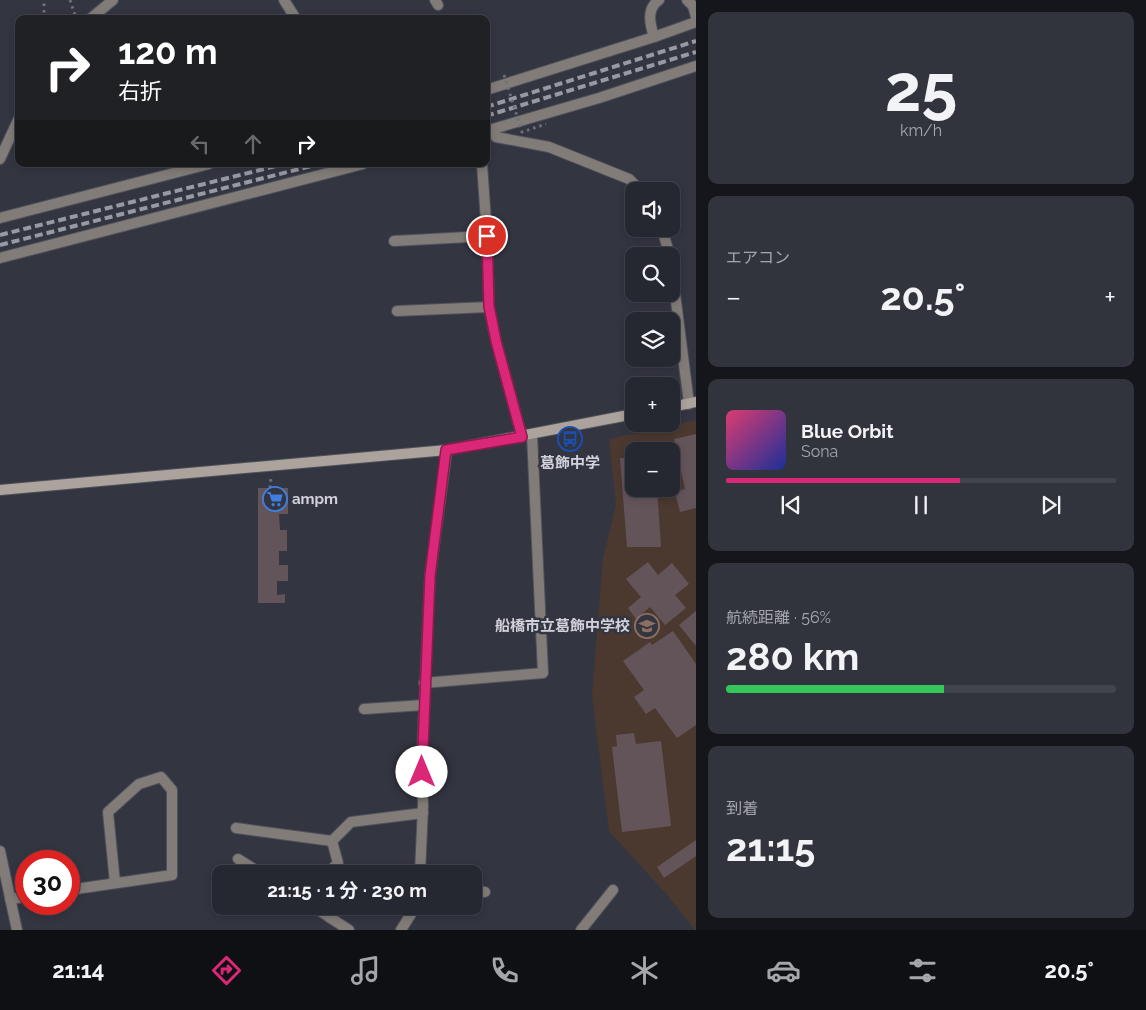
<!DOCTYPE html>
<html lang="ja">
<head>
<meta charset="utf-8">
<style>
  body { margin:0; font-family:Raleway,"Noto Sans JP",sans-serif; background:#32343d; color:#f1f3f6; height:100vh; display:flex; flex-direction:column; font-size:19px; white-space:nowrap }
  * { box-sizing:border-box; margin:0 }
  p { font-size:16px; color:#a4a6ab }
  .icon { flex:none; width:28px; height:28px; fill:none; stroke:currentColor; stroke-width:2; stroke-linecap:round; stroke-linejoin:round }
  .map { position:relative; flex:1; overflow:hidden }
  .sheet { display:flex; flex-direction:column; gap:12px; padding:12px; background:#15161b; width:450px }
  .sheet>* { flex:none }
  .banner { position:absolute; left:15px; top:15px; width:475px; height:152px; border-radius:10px; box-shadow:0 2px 8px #0003,0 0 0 1px #42444d; background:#202124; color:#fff; overflow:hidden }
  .buttons { position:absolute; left:625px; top:182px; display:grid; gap:10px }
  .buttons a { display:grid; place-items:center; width:55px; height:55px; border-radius:10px; background:#262831; box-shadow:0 2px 8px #0003,0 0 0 1px #42444d; font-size:25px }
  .speed { position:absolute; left:15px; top:850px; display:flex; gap:10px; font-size:25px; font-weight:700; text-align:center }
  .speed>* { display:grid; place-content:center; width:65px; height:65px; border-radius:50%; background:#262831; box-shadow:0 2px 8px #0003,0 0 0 1px #42444d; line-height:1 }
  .speed .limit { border:8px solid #d22; background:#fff; color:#111 }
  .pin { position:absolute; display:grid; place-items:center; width:42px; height:42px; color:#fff; margin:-21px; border:2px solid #fff; border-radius:50%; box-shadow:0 1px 5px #0007 }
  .me { position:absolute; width:55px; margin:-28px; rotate:0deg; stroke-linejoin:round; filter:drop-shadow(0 0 4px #0008) }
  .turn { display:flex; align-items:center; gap:18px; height:105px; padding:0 20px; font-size:22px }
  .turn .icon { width:65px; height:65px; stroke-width:2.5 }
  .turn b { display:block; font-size:35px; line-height:42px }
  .lanes { display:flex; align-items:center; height:48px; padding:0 20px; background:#0003; justify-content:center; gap:25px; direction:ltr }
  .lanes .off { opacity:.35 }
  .big { font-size:38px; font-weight:700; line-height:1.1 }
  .sheet .card { flex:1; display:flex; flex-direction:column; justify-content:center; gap:8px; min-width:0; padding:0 18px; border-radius:10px; background:#32343d }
  .sheet .dial { align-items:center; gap:0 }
  .dial b { font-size:65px; line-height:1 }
  .song { display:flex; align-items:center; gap:15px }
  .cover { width:60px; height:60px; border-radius:8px; background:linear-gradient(135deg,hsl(340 70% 55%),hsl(230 70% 35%)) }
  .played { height:5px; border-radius:2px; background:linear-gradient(90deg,#db2777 60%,#42444d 60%) }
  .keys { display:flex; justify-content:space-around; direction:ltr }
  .heat { display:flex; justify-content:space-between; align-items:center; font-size:28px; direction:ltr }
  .charge { height:8px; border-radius:4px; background:linear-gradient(90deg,#34c759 56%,#42444d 0) }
  .trip { position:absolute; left:212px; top:865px; width:270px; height:50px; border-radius:10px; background:#262831; box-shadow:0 2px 8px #0003,0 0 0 1px #42444d; font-weight:700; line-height:50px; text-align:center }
  .dock { display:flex; height:80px; justify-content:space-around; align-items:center; background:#0f1014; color:#a4a6ab }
  .dock .icon { width:35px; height:35px }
  .dock .current { color:#db2777 }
  .dock b { font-size:22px; color:#f1f3f6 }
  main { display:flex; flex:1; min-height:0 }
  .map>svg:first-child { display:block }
  .education { fill:#4b3930; fill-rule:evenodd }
  .building { fill:#63545a }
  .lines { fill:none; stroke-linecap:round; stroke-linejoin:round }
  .lane-casing { stroke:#4f515d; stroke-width:12 }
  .street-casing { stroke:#4f515d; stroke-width:12 }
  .secondary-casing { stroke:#4f515d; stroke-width:12 }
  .path { stroke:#6e707b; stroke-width:3; stroke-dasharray:2.5 4; stroke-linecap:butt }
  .lane { stroke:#827c78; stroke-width:10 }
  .street { stroke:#827c78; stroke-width:10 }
  .secondary { stroke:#ada39d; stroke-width:10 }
  .rail { stroke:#989aa3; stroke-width:4; stroke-dasharray:8 4; stroke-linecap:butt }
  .path-bridge { stroke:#6e707b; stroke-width:3; stroke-dasharray:2.5 4; stroke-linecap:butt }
  .route-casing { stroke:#8e194d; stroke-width:12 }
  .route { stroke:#db2777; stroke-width:9 }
  .labels { text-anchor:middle; stroke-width:5; stroke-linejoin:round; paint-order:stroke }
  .poi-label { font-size:15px; font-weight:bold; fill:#d1d2da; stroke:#333541 }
</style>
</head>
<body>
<main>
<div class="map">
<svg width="696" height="930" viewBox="0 0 696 930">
  <rect width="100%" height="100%" fill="#333541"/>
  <!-- education -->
  <path class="education" d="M696,420V930H695L668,896L609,831L592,695L603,558L616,505L609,439ZM634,451H671V489H634Z"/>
  <!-- building -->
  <g class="building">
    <polygon points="696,434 696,508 680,512 675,492 685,489 674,439"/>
    <polygon points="620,458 634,458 634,489 657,489 661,547 627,547"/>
    <polygon points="258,488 288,488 288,514 279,514 280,530 287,530 287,551 279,551 279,565 288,565 288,581 277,581 277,595 285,594 285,603 258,603"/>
    <polygon points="648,562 658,575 672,563 689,584 675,595 686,608 665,625 650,607 636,619 628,608 641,597 626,579"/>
    <polygon points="696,611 696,646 679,625"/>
    <polygon points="673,631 696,664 696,725 677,738 655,708 646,714 634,697 644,690 623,661 650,642 652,645"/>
    <polygon points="634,733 636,744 661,741 671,826 622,832 612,747 617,746 616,735"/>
    <polygon points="696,840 696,856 664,878 657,867"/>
  </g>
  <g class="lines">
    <defs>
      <g id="lane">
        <polyline points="687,0 693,6 696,17"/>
        <path d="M654,37C650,24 646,9 659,0"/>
        <polyline points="394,241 487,236"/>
        <polyline points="397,311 489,307"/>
        <polyline points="424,683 543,673 532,435"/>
        <polyline points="364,709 424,705"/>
        <polyline points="236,828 332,841"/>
        <polyline points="238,859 262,874"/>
        <polyline points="331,874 330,871 338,863 332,841 351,822 423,813"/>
        <polyline points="474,891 485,892"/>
        <polyline points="313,906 329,917"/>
        <polyline points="335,906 329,917 349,930"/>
        <polyline points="581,930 613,890"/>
      </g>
      <g id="street">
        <polyline points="284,0 296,19"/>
        <polyline points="435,0 438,5"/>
        <polyline points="90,19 113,0"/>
        <polyline points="486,90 654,37 696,22"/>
        <polyline points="493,129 496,137 549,147 629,179 641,191"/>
        <polyline points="486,131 599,98 696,66"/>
        <polyline points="0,159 19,118"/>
        <polyline points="482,164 487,236 489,307 496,341 522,437"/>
        <polyline points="0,218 209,164"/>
        <polyline points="662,229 670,256"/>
        <polyline points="0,258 363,164"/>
        <polyline points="671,262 689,404"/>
        <polyline points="0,851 17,930"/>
        <polyline points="420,874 423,806 422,755 430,576 447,450"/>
        <polyline points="69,890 172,875 172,790 161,777 139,784 108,812 115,883"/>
        <polyline points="10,899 26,897"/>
        <polyline points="401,930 416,906"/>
      </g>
      <g id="secondary">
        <polyline points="671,407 696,402"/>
        <polyline points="0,490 447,450 634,414"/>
      </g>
    </defs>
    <!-- lane casing -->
    <use href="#lane" class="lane-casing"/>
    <!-- street casing -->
    <use href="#street" class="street-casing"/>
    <!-- secondary casing -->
    <use href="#secondary" class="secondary-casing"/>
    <!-- path -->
    <g class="path">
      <polyline points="70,0 76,18"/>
      <polyline points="44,19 44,0"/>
      <polyline points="270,488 271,478"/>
    </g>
    <!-- lane -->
    <use href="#lane" class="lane"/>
    <!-- street -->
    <use href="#street" class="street"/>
    <!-- secondary -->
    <use href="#secondary" class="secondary"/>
    <!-- rail -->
    <g class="rail">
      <polyline points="486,107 696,41"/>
      <polyline points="486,116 696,52"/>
      <polyline points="0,235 284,164"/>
      <polyline points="0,245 319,164"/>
    </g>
    <!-- path-bridge -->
    <polyline class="path-bridge" points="504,75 522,132 546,124"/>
  </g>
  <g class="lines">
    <defs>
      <polyline id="route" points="422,772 430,576 446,450 522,437 496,341 489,306 487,236"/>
    </defs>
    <!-- route casing -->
    <use href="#route" class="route-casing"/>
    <!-- route -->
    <use href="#route" class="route"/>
  </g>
  <!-- icons -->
  <defs>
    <symbol id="bus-ring" viewBox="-11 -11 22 22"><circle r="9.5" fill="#333541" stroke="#1a4fb4" stroke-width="1.5"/><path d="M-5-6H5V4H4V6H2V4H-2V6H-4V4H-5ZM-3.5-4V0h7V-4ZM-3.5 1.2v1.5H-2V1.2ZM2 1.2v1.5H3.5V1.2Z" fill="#1a4fb4"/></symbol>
    <symbol id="supermarket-ring" viewBox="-11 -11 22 22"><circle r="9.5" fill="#333541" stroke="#3f7fe0" stroke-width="1.5"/><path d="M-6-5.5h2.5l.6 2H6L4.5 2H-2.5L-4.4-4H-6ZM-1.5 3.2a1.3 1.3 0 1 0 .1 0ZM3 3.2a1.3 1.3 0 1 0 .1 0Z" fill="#3f7fe0"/></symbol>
    <symbol id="school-ring" viewBox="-11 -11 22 22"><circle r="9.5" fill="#333541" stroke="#8d6e63" stroke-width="1.5"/><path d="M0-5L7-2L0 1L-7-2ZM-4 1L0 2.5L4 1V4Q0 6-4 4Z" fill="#8d6e63"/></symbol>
  </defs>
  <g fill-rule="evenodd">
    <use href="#bus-ring" x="556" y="425" width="28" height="28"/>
    <use href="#supermarket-ring" x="261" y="485" width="28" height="28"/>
    <use href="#school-ring" x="633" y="612" width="28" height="28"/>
  </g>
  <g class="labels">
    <!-- poi labels -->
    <g class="poi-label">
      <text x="570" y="468">葛飾中学</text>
      <text x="292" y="504" text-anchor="start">ampm</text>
      <text x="630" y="631" text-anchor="end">船橋市立葛飾中学校</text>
    </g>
  </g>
</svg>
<div class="buttons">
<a><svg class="icon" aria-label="sound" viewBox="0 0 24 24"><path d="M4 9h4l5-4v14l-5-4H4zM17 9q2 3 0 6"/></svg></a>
<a><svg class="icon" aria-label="search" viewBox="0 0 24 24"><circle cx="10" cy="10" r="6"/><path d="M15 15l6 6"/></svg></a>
<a><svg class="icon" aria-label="layers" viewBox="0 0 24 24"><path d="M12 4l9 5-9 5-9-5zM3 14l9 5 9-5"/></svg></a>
<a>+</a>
<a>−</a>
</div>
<div class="speed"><div class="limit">30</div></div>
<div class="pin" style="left:487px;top:236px;background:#d93025"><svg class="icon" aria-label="arrive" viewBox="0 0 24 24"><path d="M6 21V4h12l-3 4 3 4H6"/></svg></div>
<svg class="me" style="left:422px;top:772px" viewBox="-20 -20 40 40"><circle r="19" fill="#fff"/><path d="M0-13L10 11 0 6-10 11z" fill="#db2777"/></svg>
<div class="trip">21:15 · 1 分 · 230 m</div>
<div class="banner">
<div class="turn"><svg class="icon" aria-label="right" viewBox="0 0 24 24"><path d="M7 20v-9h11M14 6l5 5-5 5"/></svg><div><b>120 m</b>右折</div></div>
<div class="lanes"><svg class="icon off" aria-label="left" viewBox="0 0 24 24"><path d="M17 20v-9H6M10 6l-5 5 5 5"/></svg><svg class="icon off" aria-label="ahead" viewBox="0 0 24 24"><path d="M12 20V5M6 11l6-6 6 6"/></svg><svg class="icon" aria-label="right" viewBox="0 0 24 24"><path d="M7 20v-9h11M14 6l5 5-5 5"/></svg></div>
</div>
</div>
<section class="sheet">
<div class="card dial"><b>25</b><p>km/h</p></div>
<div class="card"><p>エアコン</p>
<div class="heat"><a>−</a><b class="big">20.5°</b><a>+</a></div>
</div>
<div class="card">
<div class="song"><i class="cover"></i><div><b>Blue Orbit</b><p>Sona</p></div></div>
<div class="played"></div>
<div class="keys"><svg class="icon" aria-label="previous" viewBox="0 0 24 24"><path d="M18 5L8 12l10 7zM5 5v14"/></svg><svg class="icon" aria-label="pause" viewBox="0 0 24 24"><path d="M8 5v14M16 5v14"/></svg><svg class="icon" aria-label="next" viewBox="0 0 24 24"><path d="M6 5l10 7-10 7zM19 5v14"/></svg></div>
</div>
<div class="card"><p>航続距離 · 56%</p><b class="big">280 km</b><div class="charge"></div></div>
<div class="card"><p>到着</p><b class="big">21:15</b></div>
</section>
</main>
<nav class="dock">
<b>21:14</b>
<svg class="icon current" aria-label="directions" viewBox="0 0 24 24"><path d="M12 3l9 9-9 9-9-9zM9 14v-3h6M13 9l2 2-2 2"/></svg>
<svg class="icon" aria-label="music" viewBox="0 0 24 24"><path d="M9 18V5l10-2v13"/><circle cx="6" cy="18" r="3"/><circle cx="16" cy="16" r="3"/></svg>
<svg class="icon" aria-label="phone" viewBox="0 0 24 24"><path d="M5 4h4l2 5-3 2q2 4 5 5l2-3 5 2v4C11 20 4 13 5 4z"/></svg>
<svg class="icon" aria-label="climate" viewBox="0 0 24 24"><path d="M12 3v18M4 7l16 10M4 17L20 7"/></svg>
<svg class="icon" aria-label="car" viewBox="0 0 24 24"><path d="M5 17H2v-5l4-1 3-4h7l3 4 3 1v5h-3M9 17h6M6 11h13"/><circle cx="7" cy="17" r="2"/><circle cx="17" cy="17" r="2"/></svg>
<svg class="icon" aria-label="filters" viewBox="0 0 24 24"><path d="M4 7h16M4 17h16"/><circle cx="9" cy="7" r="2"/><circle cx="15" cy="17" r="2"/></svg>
<b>20.5°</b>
</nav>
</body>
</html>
